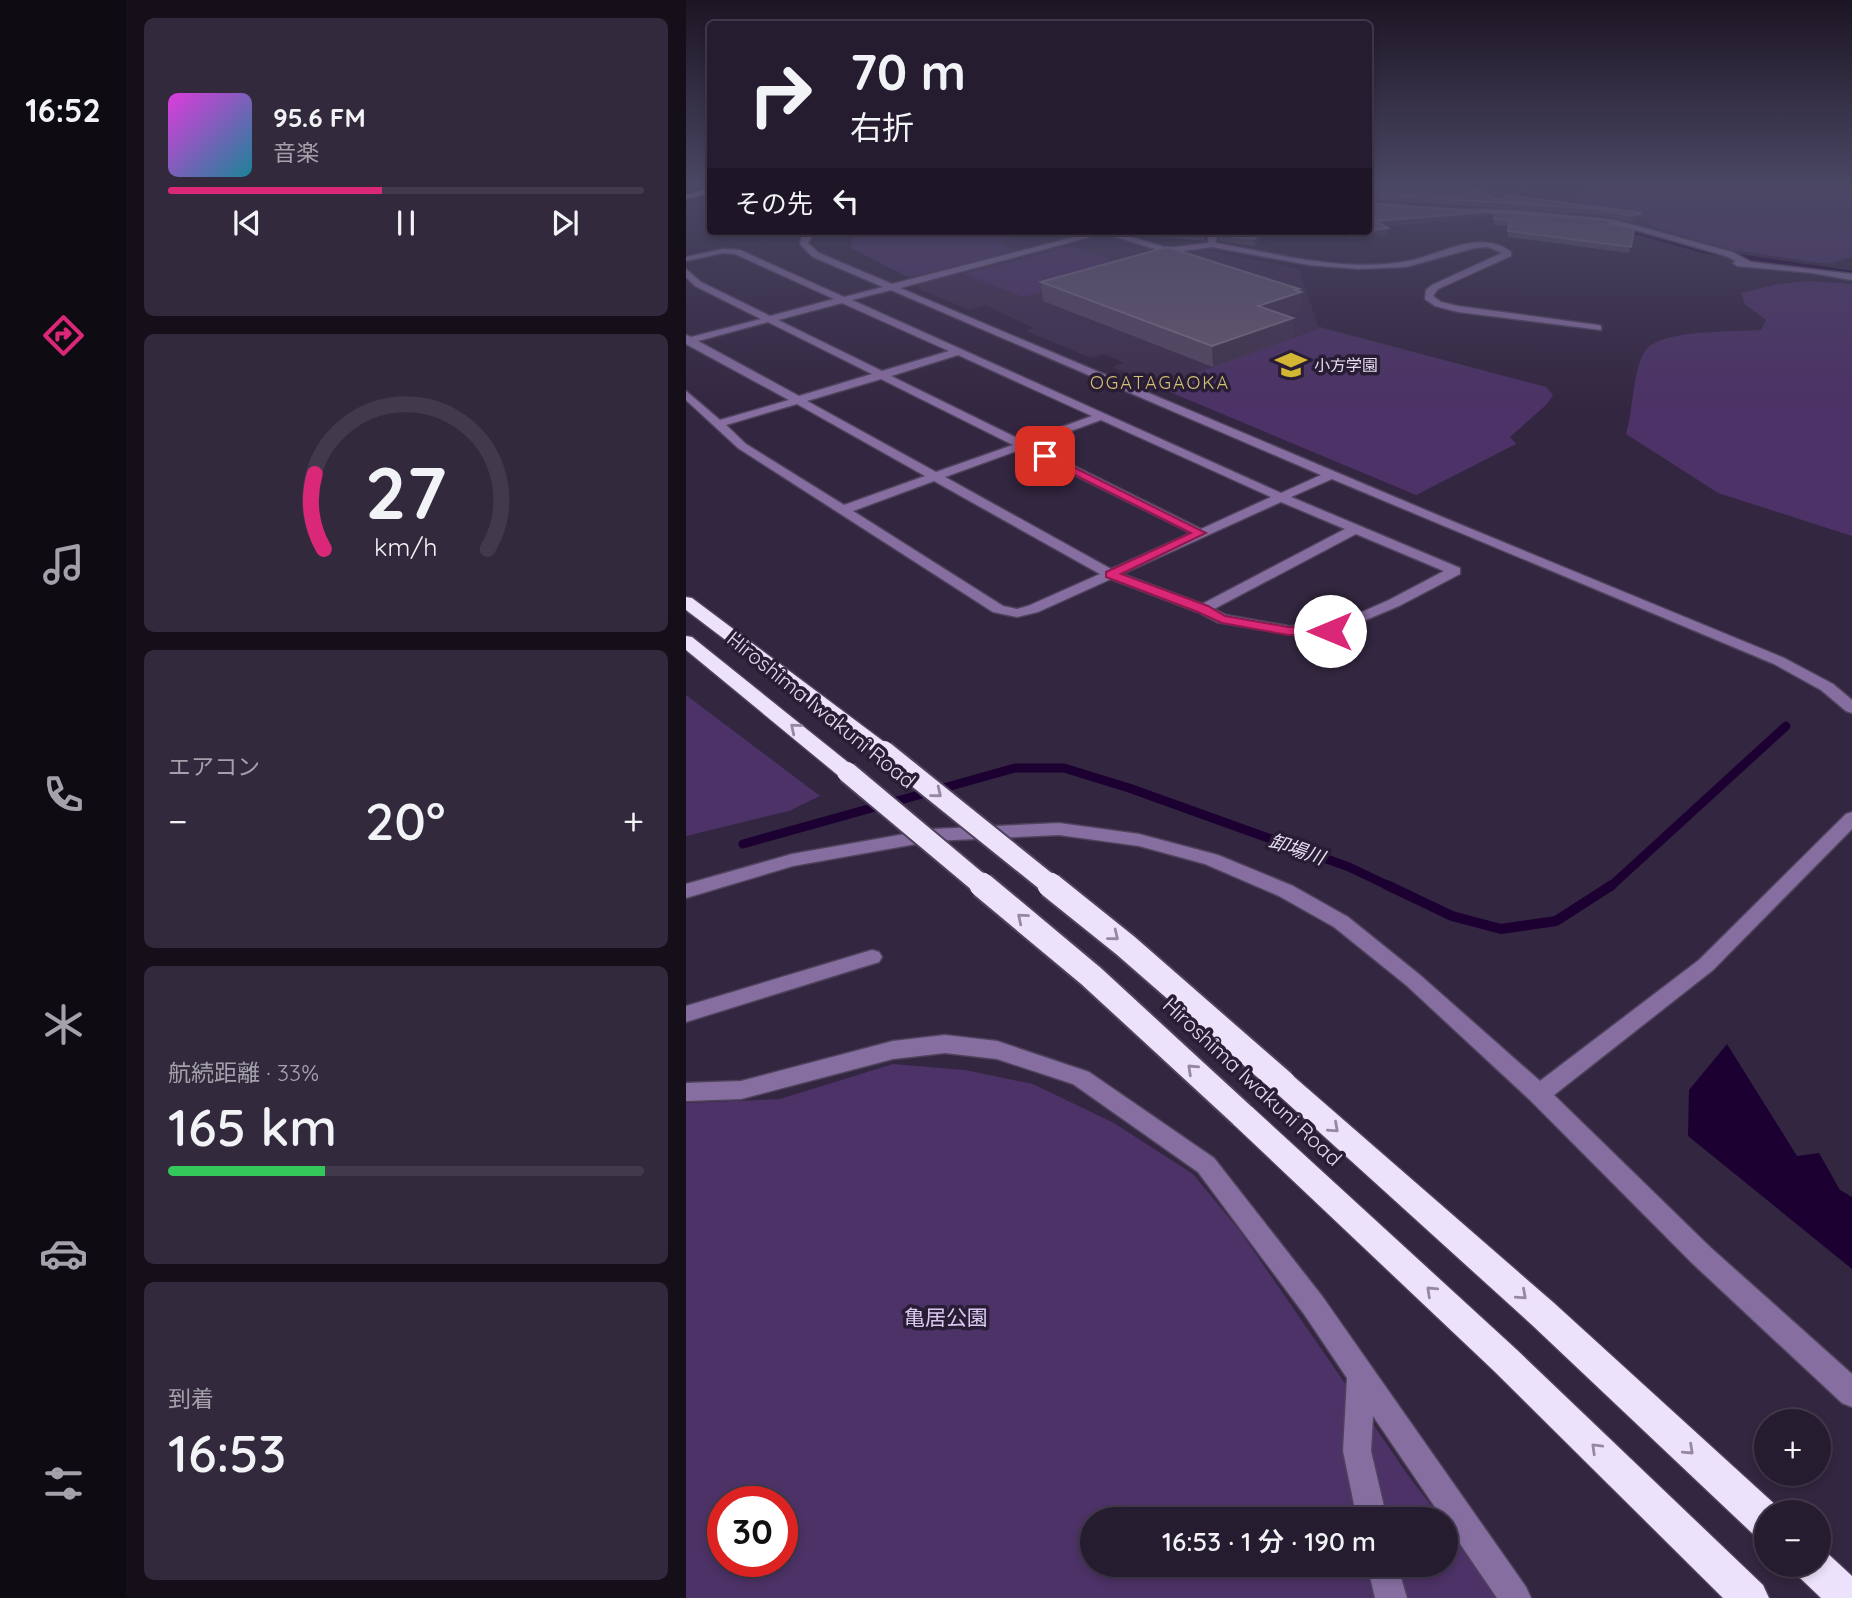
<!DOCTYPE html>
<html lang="ja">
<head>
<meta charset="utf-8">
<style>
  body { margin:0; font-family:Quicksand,"Noto Sans JP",sans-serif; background:#32293c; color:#f1f3f6; height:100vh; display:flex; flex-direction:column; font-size:26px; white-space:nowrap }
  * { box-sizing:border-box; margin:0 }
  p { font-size:23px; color:#a4a1ab }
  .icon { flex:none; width:38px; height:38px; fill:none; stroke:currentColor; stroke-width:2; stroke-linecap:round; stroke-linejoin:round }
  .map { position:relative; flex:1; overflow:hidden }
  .panel { display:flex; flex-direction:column; gap:18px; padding:18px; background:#150f1a; width:560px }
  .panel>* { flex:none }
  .hud { position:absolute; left:21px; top:21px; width:665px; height:214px; border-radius:7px; box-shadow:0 4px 10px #0003,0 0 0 2px #423a4c; background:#261c30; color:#f1f3f6; overflow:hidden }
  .controls { position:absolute; left:1068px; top:1409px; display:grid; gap:14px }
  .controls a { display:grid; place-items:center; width:77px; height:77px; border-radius:50%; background:#261c30; box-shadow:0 4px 10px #0003,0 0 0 2px #423a4c; font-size:35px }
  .speed { position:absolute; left:21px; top:1486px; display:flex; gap:14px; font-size:35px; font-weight:700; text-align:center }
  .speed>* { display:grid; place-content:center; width:91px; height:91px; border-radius:50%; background:#261c30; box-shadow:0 4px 10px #0003,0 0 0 2px #423a4c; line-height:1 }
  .speed .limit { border:10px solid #d22; background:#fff; color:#111 }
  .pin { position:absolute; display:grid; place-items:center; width:60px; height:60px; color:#fff; margin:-30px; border-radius:14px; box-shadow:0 4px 10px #0006 }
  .me { position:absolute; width:77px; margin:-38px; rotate:270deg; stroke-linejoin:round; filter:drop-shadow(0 0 5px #0008) }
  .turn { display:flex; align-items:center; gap:24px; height:147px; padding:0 28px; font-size:32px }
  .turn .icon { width:91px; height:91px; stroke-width:2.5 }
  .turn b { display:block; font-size:49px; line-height:60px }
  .then { display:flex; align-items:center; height:66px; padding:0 28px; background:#0003; gap:14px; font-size:26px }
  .big { font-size:52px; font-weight:600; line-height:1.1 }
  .panel .card { flex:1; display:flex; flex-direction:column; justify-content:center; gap:10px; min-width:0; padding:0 24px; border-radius:10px; background:#32293c }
  .panel .dial { align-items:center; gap:0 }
  .dial svg { height:182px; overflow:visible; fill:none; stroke:#423a4c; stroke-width:7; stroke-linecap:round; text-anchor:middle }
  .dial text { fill:#f1f3f6; stroke:none }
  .song { display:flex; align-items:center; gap:21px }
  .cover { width:84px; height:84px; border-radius:10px; background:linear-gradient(135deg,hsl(300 70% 55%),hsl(190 70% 35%)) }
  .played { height:7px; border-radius:4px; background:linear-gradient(90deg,#db2777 45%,#423a4c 45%) }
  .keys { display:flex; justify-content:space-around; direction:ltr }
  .heat { display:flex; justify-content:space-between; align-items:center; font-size:38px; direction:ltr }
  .charge { height:10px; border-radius:5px; background:linear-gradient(90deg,#34c759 33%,#423a4c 0) }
  .trip { position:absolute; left:394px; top:1507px; width:378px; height:70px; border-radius:35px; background:#261c30; box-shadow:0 4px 10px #0003,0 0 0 2px #423a4c; font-weight:600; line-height:70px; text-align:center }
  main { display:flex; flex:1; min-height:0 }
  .tab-bar { display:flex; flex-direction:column; width:126px; justify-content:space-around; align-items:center; background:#0f0b13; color:#a4a1ab }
  .tab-bar .icon { width:49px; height:49px }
  .tab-bar .current { color:#db2777 }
  .tab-bar b { font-size:32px; color:#f1f3f6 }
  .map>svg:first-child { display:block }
  .built { fill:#3e2f4e }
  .green { fill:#4c3266; fill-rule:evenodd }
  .water { fill:#1c0031 }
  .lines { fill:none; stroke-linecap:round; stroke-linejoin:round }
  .stream-far2 { stroke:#1c0031; stroke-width:4.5 }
  .stream-far1 { stroke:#1c0031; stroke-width:9 }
  .stream { stroke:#1c0031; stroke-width:10 }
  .minor-casing { stroke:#4f435c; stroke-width:3 }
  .major-casing { stroke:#4f435c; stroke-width:3 }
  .highway-casing { stroke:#4f435c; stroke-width:3 }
  .minor { fill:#866ea1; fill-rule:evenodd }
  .major { fill:#d7baf8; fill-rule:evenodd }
  .highway { fill:#ede2fb; fill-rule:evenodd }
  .highway-bridge-far1-casing { stroke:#4f435c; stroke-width:24; stroke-linecap:butt }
  .highway-bridge-casing { stroke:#4f435c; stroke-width:29; stroke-linecap:butt }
  .highway-bridge-far1 { stroke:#ede2fb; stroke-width:20 }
  .highway-bridge { stroke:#ede2fb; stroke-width:25 }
  .wall { fill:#554862 }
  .shaded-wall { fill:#41344e }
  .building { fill:#645871; stroke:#786c84; stroke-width:2 }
  .oneway { stroke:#9589a2 }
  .route { fill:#db2777; stroke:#8e194d; stroke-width:2 }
  .labels { text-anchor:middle; stroke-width:7; stroke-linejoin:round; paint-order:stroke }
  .far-poi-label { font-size:16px; fill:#e2dbec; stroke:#291d35; text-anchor:start }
  .far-quarter-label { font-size:18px; letter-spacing:2px; fill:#d5c174; stroke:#291d35 }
  .water-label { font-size:19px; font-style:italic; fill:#e7def3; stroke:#291d35 }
  .near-street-label { font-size:21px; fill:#e2dbec; stroke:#291d35 }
  .near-park-label { font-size:21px; fill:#dac8f1; stroke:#291d35 }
</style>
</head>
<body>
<main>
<nav class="tab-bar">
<b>16:52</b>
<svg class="icon current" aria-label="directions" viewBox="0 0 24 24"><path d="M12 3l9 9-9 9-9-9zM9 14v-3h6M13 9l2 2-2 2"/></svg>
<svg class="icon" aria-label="music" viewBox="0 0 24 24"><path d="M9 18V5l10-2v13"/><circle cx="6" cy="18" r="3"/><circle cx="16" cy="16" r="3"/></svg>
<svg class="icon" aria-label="phone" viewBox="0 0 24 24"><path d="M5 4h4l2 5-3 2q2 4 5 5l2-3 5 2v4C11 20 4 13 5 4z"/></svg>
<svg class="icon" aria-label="climate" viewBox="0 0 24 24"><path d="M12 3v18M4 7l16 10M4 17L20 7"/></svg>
<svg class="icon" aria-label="car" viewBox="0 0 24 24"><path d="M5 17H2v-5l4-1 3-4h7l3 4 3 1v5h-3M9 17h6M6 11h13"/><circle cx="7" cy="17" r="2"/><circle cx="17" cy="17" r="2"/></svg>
<svg class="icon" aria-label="filters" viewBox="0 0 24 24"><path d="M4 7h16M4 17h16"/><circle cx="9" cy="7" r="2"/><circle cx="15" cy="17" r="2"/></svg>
</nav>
<section class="panel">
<div class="card">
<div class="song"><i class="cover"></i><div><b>95.6 FM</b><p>音楽</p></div></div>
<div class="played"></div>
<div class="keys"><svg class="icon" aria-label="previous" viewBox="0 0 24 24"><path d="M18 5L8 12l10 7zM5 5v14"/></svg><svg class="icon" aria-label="pause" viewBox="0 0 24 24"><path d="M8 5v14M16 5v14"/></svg><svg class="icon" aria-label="next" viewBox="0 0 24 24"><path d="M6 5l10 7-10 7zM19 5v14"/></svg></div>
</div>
<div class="card dial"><svg viewBox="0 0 100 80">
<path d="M14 69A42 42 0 1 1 86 69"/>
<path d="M14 69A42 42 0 0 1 10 36" stroke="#db2777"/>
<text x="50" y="56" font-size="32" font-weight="700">27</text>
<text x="50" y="72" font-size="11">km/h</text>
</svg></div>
<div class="card"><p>エアコン</p>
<div class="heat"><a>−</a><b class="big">20°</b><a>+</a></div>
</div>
<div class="card"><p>航続距離 · 33%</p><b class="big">165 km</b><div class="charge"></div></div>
<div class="card"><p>到着</p><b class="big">16:53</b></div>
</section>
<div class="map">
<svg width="1166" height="1598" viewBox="0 0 1166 1598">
  <rect width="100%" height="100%" fill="#332640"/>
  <!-- built -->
  <g class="built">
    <polygon points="177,231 411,231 226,279 165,248 165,239"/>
    <polygon points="422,234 485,253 516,249 613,269 632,326 860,387 867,395 861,404 824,437 830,444 730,495 426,367 438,363 418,354 405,358 340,331 348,328 299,305 283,310 231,288 234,282 411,235"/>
  </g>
  <!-- green -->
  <g class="green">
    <polygon points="909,185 1166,185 1166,257 1142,264 1047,250 972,229 959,219 894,205 886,198"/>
    <polygon points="177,231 357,231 311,243 332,251 229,276 220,276 165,248 165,239"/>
    <polygon points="386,246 446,267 337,297 278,274"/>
    <path d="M1122,281L1166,284V536L1032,493L940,434C947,412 947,366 960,350C976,329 1049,332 1075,330L1080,320L1059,304L1055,293L1092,284Z"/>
    <polygon points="635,328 860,387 867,395 861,404 824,437 830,444 730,495 472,387"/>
    <polygon points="0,695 134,796 103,811 0,836"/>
    <path d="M207,1064L279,1070L347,1084L428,1123L507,1174L554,1231L724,1478L756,1519H406V1564H760V1524L819,1598H0V1103L94,1099ZM37,1502H96V1561H37Z"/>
  </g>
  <!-- water -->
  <polygon class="water" points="1041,1044 1111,1156 1133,1153 1154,1190 1166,1197 1166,1269 1002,1136 1003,1090"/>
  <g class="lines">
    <!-- stream-far2 -->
    <polyline class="stream-far2" points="938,229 1018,251 1166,273"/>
    <!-- stream-far1 -->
    <g class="stream-far1">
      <polyline points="57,844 329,768 378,768 443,788 663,867 705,887"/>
      <polyline points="924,887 1100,726"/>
    </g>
    <!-- stream -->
    <polyline class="stream" points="701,885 766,916 815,929 870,921 926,885"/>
    <defs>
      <g id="minor">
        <polygon points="766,209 827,210 929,220 1046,252 1065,262 1166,274 1166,280 1126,273 1051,266 1047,263 1050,261 1040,256 929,224 827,214 763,213"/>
        <path d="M122,231H130L122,243L133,253L206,284L411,231H425L482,248L522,243L523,231H531L530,243C592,254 659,273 722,261C754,255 795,228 825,252V256L752,289L747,296L755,302L772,306L912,325L915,326V330L772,312L749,306L739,299L740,290L746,285L816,253L802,247L789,248L720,267L672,269L623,265L526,247L482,253L423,235H412L214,288L761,519L1098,658L1147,684L1166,700V713L1160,711L1135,690L1088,664L646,479L605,497L774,568V574L713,606L644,635L602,634L531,622L512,612L425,579L352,612L331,617L307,612L52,448L0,400V391L34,420L103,400L0,344V335L5,337L75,319L9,286L0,277V269L15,282L84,316L148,299L49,254L37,253L0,261V257L37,249L54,250L158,297L197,287L127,257L114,244L115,238ZM205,290L635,475L595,493L166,300ZM156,303L263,351L196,371L92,320ZM82,322L186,374L113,396L12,341ZM272,355L406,416L337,441L205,376ZM195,379L327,445L250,472L121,401ZM111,404L239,476L158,505L60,444L40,425ZM415,420L585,497L515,529L346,445ZM336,449L505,533L425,569L259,477ZM248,481L414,574L342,606L331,609L317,606L167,511ZM595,502L659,529L516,604L436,574ZM670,534L758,571L703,600L642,627L602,626L540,615L528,609Z"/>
        <polygon points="1166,812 1166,829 1027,970 868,1095 1024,1247 1166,1374 1166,1407 1156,1403 1006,1263 845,1101 720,985 648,927 593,896 519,864 453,846 373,835 247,841 107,866 0,898 0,884 106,854 247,829 373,823 453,834 532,855 607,886 662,917 734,975 854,1081 1013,960 1160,814"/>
        <polygon points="186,950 193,952 196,957 193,962 0,1022 0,1006"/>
        <polygon points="259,1035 311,1041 403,1072 528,1158 636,1296 840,1587 845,1598 811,1598 687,1416 685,1451 701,1519 671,1519 657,1451 661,1378 618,1314 512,1172 387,1084 311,1059 259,1053 207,1059 55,1099 0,1101 0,1083 55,1081 207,1041"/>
        <polygon points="681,1564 711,1564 721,1598 689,1598"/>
      </g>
      <polygon id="major" points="21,189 24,189 24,193 0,199 0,195"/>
      <g id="highway">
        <polygon points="0,597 6,598 205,747 208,751 205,755 191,755 0,610"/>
        <polygon points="0,636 6,637 168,767 171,772 168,777 154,777 0,650"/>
        <polygon points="597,1072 606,1075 868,1303 1093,1508 1094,1512 1080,1512 1080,1539 1067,1534 846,1325 588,1091 584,1083 588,1075"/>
        <polygon points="556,1103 566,1107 830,1349 1077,1585 1083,1598 1037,1598 808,1371 546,1123 542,1115 546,1107"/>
        <polygon points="1132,1548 1139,1551 1166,1576 1166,1598 1135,1598 1113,1577 1108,1564 1132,1564"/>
      </g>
    </defs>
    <!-- minor casing -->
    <use href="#minor" class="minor-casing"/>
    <!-- major casing -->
    <use href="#major" class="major-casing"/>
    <!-- highway casing -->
    <use href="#highway" class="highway-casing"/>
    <!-- minor -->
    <use href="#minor" class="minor"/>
    <!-- major -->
    <use href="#major" class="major"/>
    <!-- highway -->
    <use href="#highway" class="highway"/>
    <defs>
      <g id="highway-bridge-far1">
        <polyline points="198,751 367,887"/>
        <polyline points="161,772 298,887"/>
      </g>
      <g id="highway-bridge">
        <polyline points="296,885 405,976 556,1115"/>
        <polyline points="364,885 440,946 597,1083"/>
      </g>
    </defs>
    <!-- highway-bridge-far1 casing -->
    <use href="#highway-bridge-far1" class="highway-bridge-far1-casing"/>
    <!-- highway-bridge casing -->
    <use href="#highway-bridge" class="highway-bridge-casing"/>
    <!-- highway-bridge-far1 -->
    <use href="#highway-bridge-far1" class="highway-bridge-far1"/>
    <!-- highway-bridge -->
    <use href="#highway-bridge" class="highway-bridge"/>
  </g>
  <!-- wall -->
  <g class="wall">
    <polygon points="682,185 813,200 956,213 955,219 945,222 913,215 682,199"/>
    <polygon points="682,203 803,212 802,218 699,226 702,228 702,234 664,239 649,231 682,231"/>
    <polygon points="808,219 928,225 948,229 943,253 822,237 823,226 807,225"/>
    <polygon points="436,231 521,231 518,241 445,234"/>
    <polygon points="533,231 584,231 568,246 533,241"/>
    <polygon points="355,282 613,289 613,291 615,292 614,311 601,316 607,318 606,338 527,367 357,301"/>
  </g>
  <!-- shaded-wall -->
  <g class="shaded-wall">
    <polygon points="803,212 802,218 688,227 689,221"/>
    <polygon points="956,213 955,219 945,222 946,216"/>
    <polygon points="702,228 702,234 664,239 664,233"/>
    <polygon points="577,231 584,231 568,246 568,239"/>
    <polygon points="613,289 613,292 615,292 614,311 572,326 572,306"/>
    <polygon points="607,318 606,338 527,367 526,346"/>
  </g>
  <!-- building -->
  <g class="building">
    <polygon points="682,185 782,185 813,200 821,195 956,213 946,216 914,209 682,194"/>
    <polygon points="682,203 803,212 689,221 702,228 682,231"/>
    <polygon points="810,213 914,219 928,222 923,224 948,229 945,247 822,231 824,220 808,219"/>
    <polygon points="477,231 519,231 517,235"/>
    <polygon points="533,231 577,231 568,239 533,235"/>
    <polygon points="660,231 679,231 664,233"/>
    <polygon points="481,247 613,289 609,290 615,292 572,306 607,318 526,346 355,282"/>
  </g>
  <!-- one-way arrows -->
  <defs><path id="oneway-chevron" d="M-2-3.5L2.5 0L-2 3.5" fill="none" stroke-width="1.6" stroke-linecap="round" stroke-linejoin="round" transform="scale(1.75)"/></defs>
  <g class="oneway">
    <use href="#oneway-chevron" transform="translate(109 728) rotate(-140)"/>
    <use href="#oneway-chevron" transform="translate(251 793) rotate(39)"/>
    <use href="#oneway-chevron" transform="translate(336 918) rotate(-140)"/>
    <use href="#oneway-chevron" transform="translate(428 936) rotate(39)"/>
    <use href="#oneway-chevron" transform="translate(506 1069) rotate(-137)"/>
    <use href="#oneway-chevron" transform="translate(648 1128) rotate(42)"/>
    <use href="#oneway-chevron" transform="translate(745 1291) rotate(-137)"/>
    <use href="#oneway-chevron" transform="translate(836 1295) rotate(42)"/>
    <use href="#oneway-chevron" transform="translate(910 1448) rotate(-136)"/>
    <use href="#oneway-chevron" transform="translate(1003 1450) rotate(43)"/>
  </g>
  <!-- sky -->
  <linearGradient id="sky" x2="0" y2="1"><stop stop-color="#1c1523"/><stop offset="0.45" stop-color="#4a4764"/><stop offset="1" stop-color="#4a4764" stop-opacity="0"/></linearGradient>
  <rect width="1166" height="409" fill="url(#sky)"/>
  <!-- route -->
  <polygon class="route" points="359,453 520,533 435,574 522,606 539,616 602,627 644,627 651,631 644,635 602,635 536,623 512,612 420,577 420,572 505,533 355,458 355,454"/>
  <!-- icons -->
  <defs>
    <symbol id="school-bare" viewBox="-9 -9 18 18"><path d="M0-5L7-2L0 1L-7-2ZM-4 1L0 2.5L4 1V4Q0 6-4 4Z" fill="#d4b635" stroke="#291d35" stroke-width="2.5" paint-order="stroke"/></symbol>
  </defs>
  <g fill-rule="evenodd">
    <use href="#school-bare" x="583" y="343" width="44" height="44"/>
  </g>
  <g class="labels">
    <!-- far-poi labels -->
    <g class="far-poi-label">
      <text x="628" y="371">小方学園</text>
    </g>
    <!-- far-quarter labels -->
    <g class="far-quarter-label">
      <text x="474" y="389">OGATAGAOKA</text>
    </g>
    <!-- water labels -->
    <g class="water-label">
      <text transform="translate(611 849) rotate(19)" y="7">卸場川</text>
    </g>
    <!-- near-street labels -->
    <g class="near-street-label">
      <text transform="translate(135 710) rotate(39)" y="7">Hiroshima Iwakuni Road</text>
      <text transform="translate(566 1082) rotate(43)" y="7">Hiroshima Iwakuni Road</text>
    </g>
    <!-- near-park labels -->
    <g class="near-park-label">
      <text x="260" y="1325">亀居公園</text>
    </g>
  </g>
</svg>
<div class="controls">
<a>+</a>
<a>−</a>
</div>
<div class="speed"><div class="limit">30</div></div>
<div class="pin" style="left:359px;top:456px;background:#d93025"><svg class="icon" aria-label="arrive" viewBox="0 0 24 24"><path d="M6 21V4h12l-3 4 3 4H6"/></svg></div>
<svg class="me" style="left:644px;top:631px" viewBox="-20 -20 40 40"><circle r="19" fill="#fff"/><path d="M0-13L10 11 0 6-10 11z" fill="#db2777"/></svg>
<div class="trip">16:53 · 1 分 · 190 m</div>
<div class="hud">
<div class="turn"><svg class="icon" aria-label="right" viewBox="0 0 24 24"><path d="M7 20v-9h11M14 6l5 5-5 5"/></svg><div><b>70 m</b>右折</div></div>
<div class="then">その先<svg class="icon" aria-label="left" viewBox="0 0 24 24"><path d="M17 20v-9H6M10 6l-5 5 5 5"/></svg></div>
</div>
</div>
</main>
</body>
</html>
